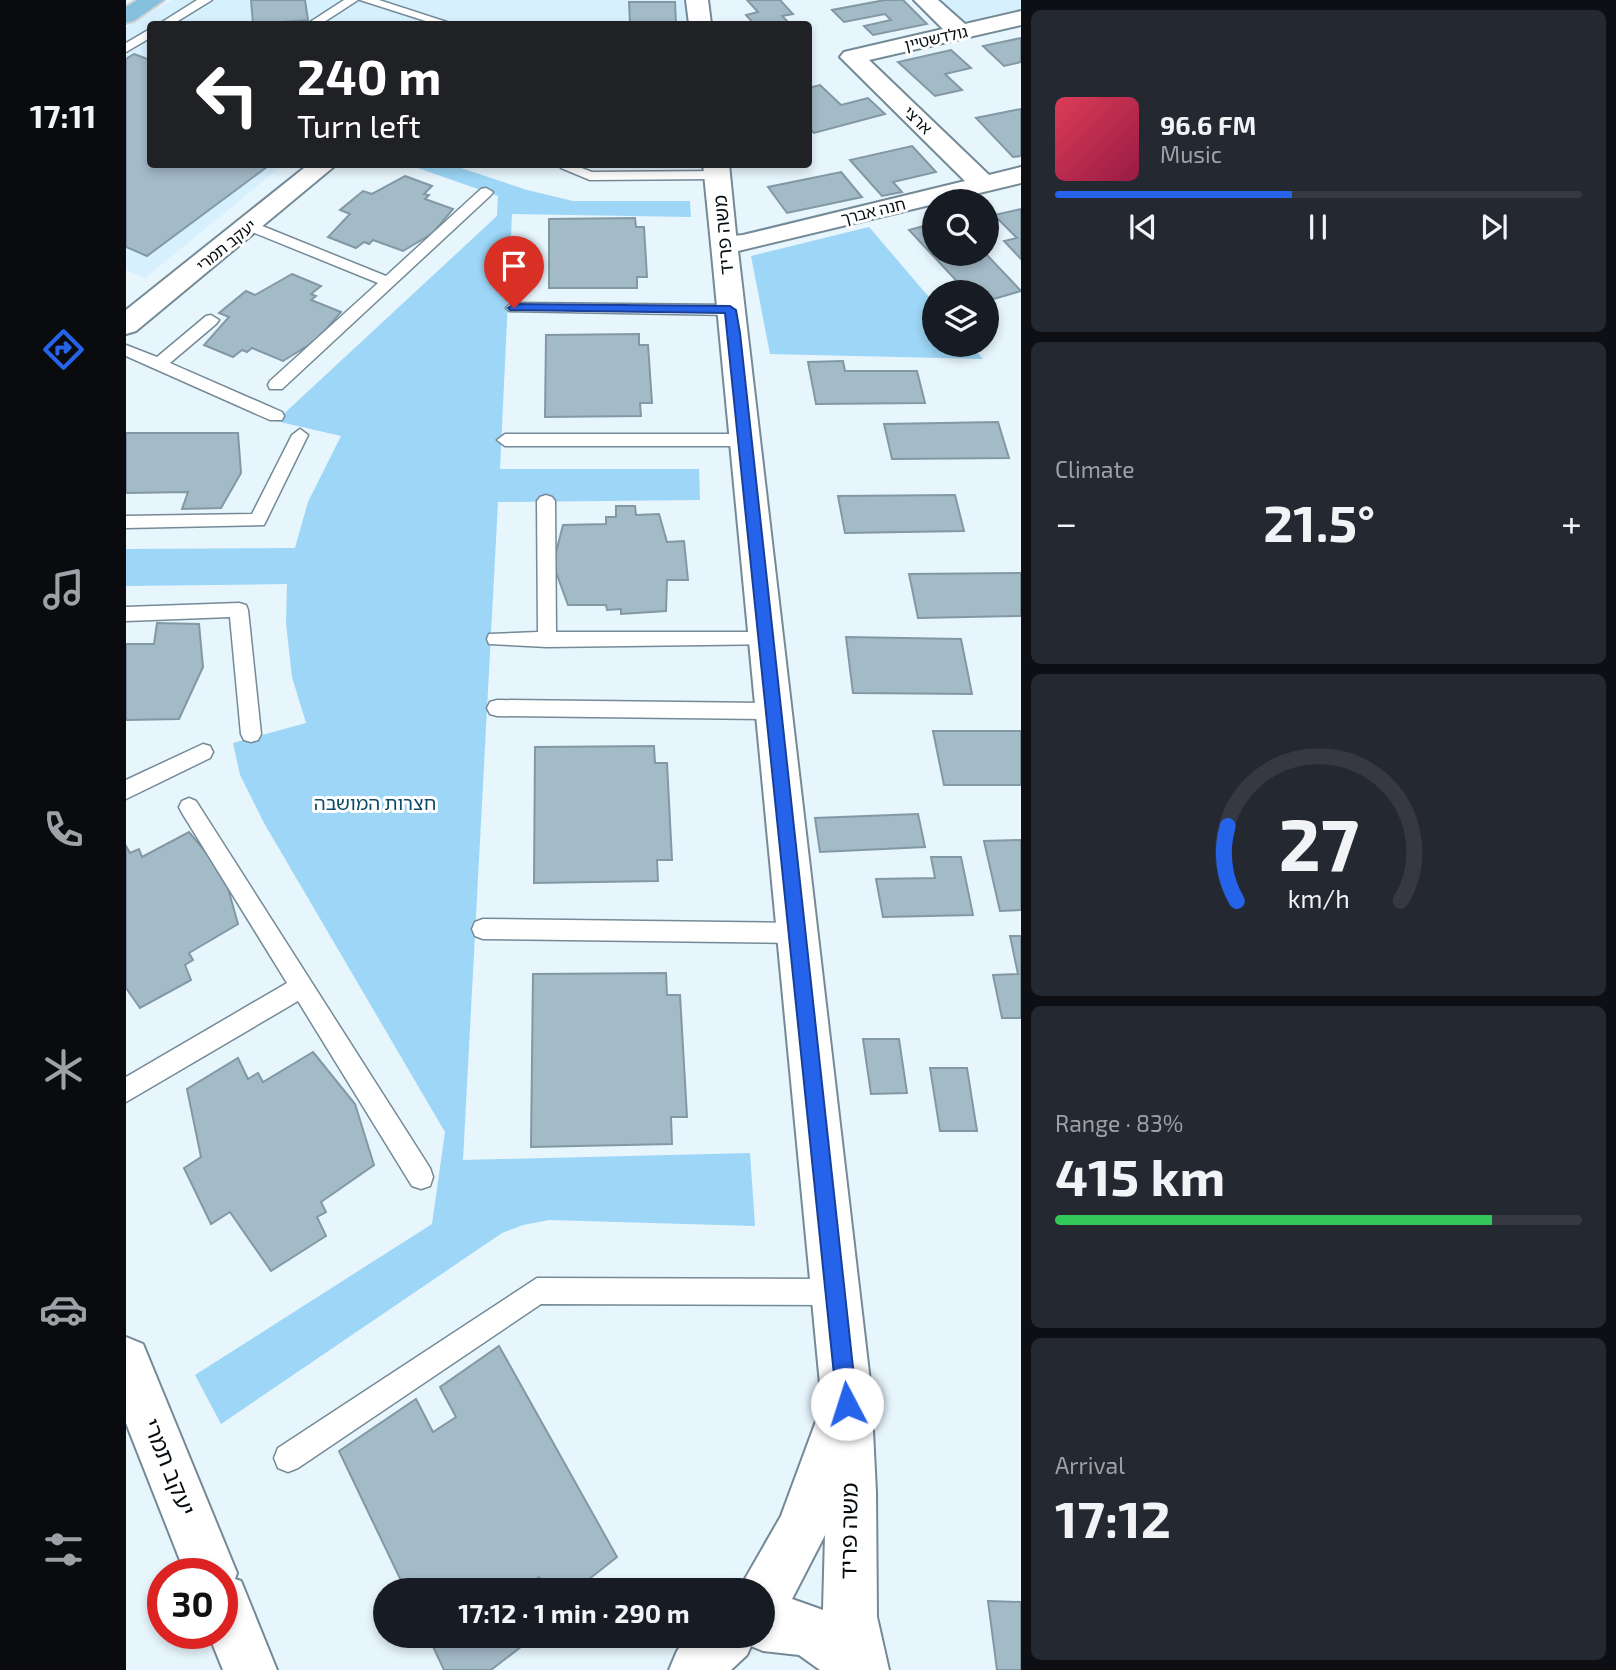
<!DOCTYPE html>
<html lang="en">
<head>
<meta charset="utf-8">
<style>
  body { margin:0; font-family:"Exo 2","Noto Sans Hebrew",sans-serif; background:#242831; color:#f1f3f6; height:100vh; display:flex; flex-direction:column; font-size:26px; white-space:nowrap }
  * { box-sizing:border-box; margin:0 }
  p { font-size:23px; color:#9ea1a6 }
  .icon { flex:none; width:38px; height:38px; fill:none; stroke:currentColor; stroke-width:2; stroke-linecap:round; stroke-linejoin:round }
  .map { position:relative; flex:1; overflow:hidden }
  .details { display:flex; flex-direction:column; gap:10px; padding:10px; background:#0d0f14; width:595px }
  .details>* { flex:none }
  .hud { position:absolute; left:21px; top:21px; width:665px; height:147px; border-radius:7px; box-shadow:0 4px 10px #0003; background:#202124; color:#fff; overflow:hidden }
  .fabs { position:absolute; left:796px; top:189px; display:grid; gap:14px }
  .fabs a { display:grid; place-items:center; width:77px; height:77px; border-radius:50%; background:#171b24; box-shadow:0 4px 10px #0003; font-size:35px }
  .speed { position:absolute; left:21px; top:1558px; display:flex; gap:14px; font-size:35px; font-weight:700; text-align:center }
  .speed>* { display:grid; place-content:center; width:91px; height:91px; border-radius:50%; background:#171b24; box-shadow:0 4px 10px #0003; line-height:1 }
  .speed .limit { border:10px solid #d22; background:#fff; color:#111 }
  .pin { position:absolute; display:grid; place-items:center; width:60px; height:60px; color:#fff; margin:-72px -30px; border-radius:50% 50% 50% 0; rotate:-45deg; box-shadow:0 0 7px #0007 }
  .pin .icon { rotate:45deg }
  .me { position:absolute; width:77px; margin:-38px; rotate:355deg; stroke-linejoin:round; filter:drop-shadow(0 0 5px #0008) }
  .turn { display:flex; align-items:center; gap:24px; height:147px; padding:0 35px; font-size:32px }
  .turn .icon { width:91px; height:91px; stroke-width:2.5 }
  .turn b { display:block; font-size:49px; line-height:60px }
  .big { font-size:52px; font-weight:700; line-height:1.1 }
  .details .tile { flex:1; display:flex; flex-direction:column; justify-content:center; gap:10px; min-width:0; padding:0 24px; border-radius:10px; background:#242831 }
  .details .dial { align-items:center; gap:0 }
  .dial svg { height:182px; overflow:visible; fill:none; stroke:#363941; stroke-width:7; stroke-linecap:round; text-anchor:middle }
  .dial text { fill:#f1f3f6; stroke:none }
  .song { display:flex; align-items:center; gap:21px }
  .cover { width:84px; height:84px; border-radius:10px; background:linear-gradient(135deg,hsl(350 70% 55%),hsl(340 70% 35%)) }
  .played { height:7px; border-radius:4px; background:linear-gradient(90deg,#2563eb 45%,#363941 45%) }
  .keys { display:flex; justify-content:space-around; direction:ltr }
  .heat { display:flex; justify-content:space-between; align-items:center; font-size:38px; direction:ltr }
  .charge { height:10px; border-radius:5px; background:linear-gradient(90deg,#34c759 83%,#363941 0) }
  .trip { position:absolute; left:247px; top:1578px; width:402px; height:70px; border-radius:35px; background:#171b24; box-shadow:0 4px 10px #0003; font-weight:700; line-height:70px; text-align:center }
  main { display:flex; flex:1; min-height:0 }
  .menu { display:flex; flex-direction:column; width:126px; justify-content:space-around; align-items:center; background:#090b0e; color:#9ea1a6 }
  .menu .icon { width:49px; height:49px }
  .menu .active { color:#2563eb }
  .menu b { font-size:32px; color:#f1f3f6 }
  .map>svg:first-child { display:block }
  .built { fill:#d7f0fe }
  .green { fill:#9dd6f6 }
  .building { fill:#a3bac7; stroke:#8298a5; stroke-width:2 }
  .lines { fill:none; stroke-linecap:round; stroke-linejoin:round }
  .lane-casing { stroke:#748a96; stroke-width:3 }
  .street-casing { stroke:#748a96; stroke-width:4 }
  .secondary-casing { stroke:#748a96; stroke-width:4 }
  .primary-casing { stroke:#d2d3d4; stroke-width:4 }
  .lane { fill:#fff; fill-rule:evenodd }
  .street { fill:#fff; fill-rule:evenodd }
  .secondary { fill:#fff; fill-rule:evenodd }
  .primary { fill:#85c1dc; fill-rule:evenodd }
  .route { fill:#2563eb; stroke:#184099; stroke-width:2 }
  .labels { text-anchor:middle; stroke-width:6; stroke-linejoin:round; paint-order:stroke }
  .far-street-label { font-size:16px; fill:#060d11; stroke:#fff }
  .street-label { font-size:19px; fill:#060d11; stroke:#fff }
  .park-label { font-size:19px; fill:#0d4b66; stroke:#fff }
  .near-street-label { font-size:23px; fill:#060d11; stroke:#fff }
</style>
</head>
<body>
<main>
<nav class="menu">
<b>17:11</b>
<svg class="icon active" aria-label="directions" viewBox="0 0 24 24"><path d="M12 3l9 9-9 9-9-9zM9 14v-3h6M13 9l2 2-2 2"/></svg>
<svg class="icon" aria-label="music" viewBox="0 0 24 24"><path d="M9 18V5l10-2v13"/><circle cx="6" cy="18" r="3"/><circle cx="16" cy="16" r="3"/></svg>
<svg class="icon" aria-label="phone" viewBox="0 0 24 24"><path d="M5 4h4l2 5-3 2q2 4 5 5l2-3 5 2v4C11 20 4 13 5 4z"/></svg>
<svg class="icon" aria-label="climate" viewBox="0 0 24 24"><path d="M12 3v18M4 7l16 10M4 17L20 7"/></svg>
<svg class="icon" aria-label="car" viewBox="0 0 24 24"><path d="M5 17H2v-5l4-1 3-4h7l3 4 3 1v5h-3M9 17h6M6 11h13"/><circle cx="7" cy="17" r="2"/><circle cx="17" cy="17" r="2"/></svg>
<svg class="icon" aria-label="filters" viewBox="0 0 24 24"><path d="M4 7h16M4 17h16"/><circle cx="9" cy="7" r="2"/><circle cx="15" cy="17" r="2"/></svg>
</nav>
<div class="map">
<svg width="895" height="1670" viewBox="0 0 895 1670">
  <rect width="100%" height="100%" fill="#e7f5fd"/>
  <!-- built -->
  <g class="built">
    <polygon points="46,0 564,0 568,24 24,24 24,164 157,165 19,278 0,270 0,27"/>
    <polygon points="807,0 895,0 895,16 838,28"/>
  </g>
  <!-- green -->
  <g class="green">
    <polygon points="283,165 326,165 401,190 447,201 564,201 565,217 386,214 374,469 573,469 574,500 372,502 337,1160 624,1153 629,1226 423,1220 397,1225 376,1233 95,1424 69,1375 306,1224 319,1132 138,823 114,775 107,743 180,723 166,677 160,623 161,584 0,586 0,549 169,548 182,502 215,436 150,421 371,216 372,196"/>
    <polygon points="743,227 808,303 808,345 845,345 857,359 644,354 625,256"/>
  </g>
  <!-- building -->
  <g class="building">
    <polygon points="125,0 179,0 182,20 127,24"/>
    <polygon points="621,0 654,0 667,14 656,16 664,24 628,24 620,15 632,12"/>
    <polygon points="759,0 777,0 801,24 747,35 738,26 765,20 759,14 718,22 706,10"/>
    <polygon points="503,2 549,2 550,24 504,24"/>
    <polygon points="895,38 895,62 878,66 857,46"/>
    <polygon points="825,50 845,68 819,74 836,90 809,96 772,62"/>
    <polygon points="8,54 24,60 24,164 145,164 21,256 0,247 0,59"/>
    <polygon points="694,85 715,105 742,98 759,114 688,133 682,127 682,88"/>
    <polygon points="895,109 895,156 887,157 850,118"/>
    <polygon points="786,146 810,172 767,182 776,192 756,196 724,160"/>
    <polygon points="715,172 736,197 661,213 642,187"/>
    <polygon points="279,176 306,186 298,194 303,195 299,199 327,209 307,233 277,251 247,240 243,244 238,242 230,248 202,237 224,214 214,210 237,191 246,194"/>
    <polygon points="895,209 895,259 878,241 891,238 868,215"/>
    <polygon points="509,218 510,227 518,227 521,277 511,277 511,288 423,288 423,219"/>
    <polygon points="808,223 808,254 860,254 895,291 861,301 861,292 841,292 783,230"/>
    <polygon points="166,274 195,286 185,294 190,296 185,300 215,312 191,340 157,361 126,348 121,352 116,350 107,357 78,345 103,317 93,313 120,291 129,295"/>
    <polygon points="513,334 513,345 522,345 526,403 514,403 515,416 419,417 420,335"/>
    <polygon points="717,361 719,371 791,371 799,403 690,404 682,362"/>
    <polygon points="872,422 883,458 766,459 758,424"/>
    <polygon points="0,433 112,433 115,473 95,508 56,509 62,492 0,493"/>
    <polygon points="829,495 838,531 719,533 712,496"/>
    <polygon points="490,506 509,506 510,515 533,514 541,542 558,541 562,580 541,580 540,611 495,614 495,609 481,610 480,605 442,605 427,564 437,525 480,524 480,517 490,517"/>
    <polygon points="895,573 895,616 792,618 783,574"/>
    <polygon points="31,623 73,624 77,667 53,719 0,720 0,644 28,644"/>
    <polygon points="720,637 835,639 846,694 727,693"/>
    <polygon points="807,731 895,731 895,785 818,785"/>
    <polygon points="528,746 529,763 541,763 546,860 531,860 532,881 408,883 409,747"/>
    <polygon points="792,814 799,847 694,852 689,818"/>
    <polygon points="63,832 98,874 112,924 63,953 67,960 59,965 65,980 14,1008 0,988 0,846 4,853 13,849 16,857"/>
    <polygon points="895,840 895,910 874,911 858,841"/>
    <polygon points="805,857 835,857 847,915 757,917 750,879 809,878"/>
    <polygon points="884,936 895,936 895,1018 876,1018 867,975 892,974"/>
    <polygon points="540,973 541,995 554,995 561,1117 545,1117 546,1144 405,1147 407,974"/>
    <polygon points="737,1039 773,1039 781,1093 745,1094"/>
    <polygon points="187,1052 229,1104 248,1165 195,1202 200,1212 191,1217 200,1236 145,1271 104,1212 85,1224 58,1168 75,1157 61,1089 112,1058 122,1079 132,1073 137,1082"/>
    <polygon points="804,1068 841,1068 851,1131 814,1131"/>
    <polygon points="373,1346 491,1557 448,1591 421,1591 413,1577 395,1591 280,1591 213,1451 290,1399 307,1432 330,1417 314,1387"/>
    <polygon points="862,1601 895,1602 895,1670 871,1670"/>
    <polygon points="302,1636 409,1636 365,1670 318,1670"/>
  </g>
  <g class="lines">
    <defs>
      <g id="lane">
        <polygon points="71,0 86,0 47,24 33,24"/>
        <polygon points="218,0 232,0 195,24 181,24"/>
        <polygon points="234,0 253,0 327,24 309,24"/>
        <polygon points="24,29 24,38 0,52 0,43"/>
        <polygon points="445,164 466,172 591,171 598,175 591,179 464,180 435,168"/>
        <polygon points="360,188 367,192 365,195 156,389 144,389 142,385 144,381 252,283 119,229 117,226 119,223 129,223 260,276 355,189"/>
        <polygon points="388,303 604,305 612,310 604,315 383,311 380,308 383,305"/>
        <polygon points="85,315 93,320 90,324 44,363 156,412 158,416 156,420 144,420 0,356 0,345 31,357 80,316"/>
        <polygon points="174,429 182,435 138,525 0,528 0,516 126,514 166,435"/>
        <polygon points="379,434 620,434 628,440 620,446 379,446 371,440"/>
        <polygon points="420,495 426,497 429,501 430,632 641,632 648,634 650,639 648,644 421,647 363,644 361,639 363,634 412,632 411,501 414,497"/>
        <polygon points="113,603 120,605 122,610 135,734 132,740 125,742 118,740 115,734 104,617 0,621 0,607"/>
        <polygon points="371,700 649,703 656,705 659,711 656,717 649,719 371,716 364,714 361,708 364,702"/>
        <polygon points="77,744 84,746 87,752 84,758 0,799 0,780"/>
        <polygon points="63,798 70,801 304,1168 307,1177 304,1186 295,1189 286,1186 172,1001 0,1102 0,1077 161,983 56,813 53,807 56,801"/>
        <polygon points="357,919 672,923 680,926 683,933 680,940 672,943 357,939 349,936 346,929 349,922"/>
        <polygon points="411,1278 710,1279 719,1283 723,1292 719,1301 710,1305 415,1304 172,1468 162,1472 152,1468 148,1458 152,1448"/>
      </g>
      <g id="street">
        <path d="M788,0H812L839,24L895,11V25L743,60L863,175L895,167V183L820,201H808V204L612,251L745,1390L750,1492L751,1617L763,1670H694L673,1655L637,1651L625,1646L621,1655L605,1670H543L551,1651L562,1636H637V1591H612L655,1516L696,1405L585,244L588,238L617,235L839,181L714,57L718,52L817,29ZM699,1535L697,1610L666,1599Z"/>
        <polygon points="183,164 211,164 10,331 0,334 0,310"/>
        <polygon points="0,1337 17,1344 111,1573 109,1579 115,1581 151,1670 97,1670 82,1633 96,1633 96,1573 59,1573 0,1423"/>
      </g>
      <g id="secondary">
        <polygon points="560,0 582,0 585,24 563,24"/>
        <polygon points="577,164 603,164 611,244 608,250 598,252 588,250 585,244"/>
      </g>
      <polygon id="primary" points="11,0 38,0 8,21 0,23 0,7"/>
    </defs>
    <!-- lane casing -->
    <use href="#lane" class="lane-casing"/>
    <!-- street casing -->
    <use href="#street" class="street-casing"/>
    <!-- secondary casing -->
    <use href="#secondary" class="secondary-casing"/>
    <!-- primary casing -->
    <use href="#primary" class="primary-casing"/>
    <!-- lane -->
    <use href="#lane" class="lane"/>
    <!-- street -->
    <use href="#street" class="street"/>
    <!-- secondary -->
    <use href="#secondary" class="secondary"/>
    <!-- primary -->
    <use href="#primary" class="primary"/>
  </g>
  <!-- route -->
  <polygon class="route" points="388,304 604,306 610,310 614,333 731,1404 728,1411 721,1414 714,1411 711,1404 599,313 384,310 382,308"/>
  <g class="labels">
    <!-- far-street labels -->
    <g class="far-street-label">
      <text transform="translate(810 38) rotate(-13)" y="6">גולדשטיין</text>
      <text transform="translate(792 120) rotate(44)" y="6">ארצי</text>
      <text transform="translate(747 211) rotate(-14)" y="6">חנה אברך</text>
      <text transform="translate(100 245) rotate(-39)" y="6">יעקב תמרי</text>
    </g>
    <!-- street labels -->
    <g class="street-label">
      <text transform="translate(597 235) rotate(-95)" y="7">משה פריד</text>
    </g>
    <!-- park labels -->
    <g class="park-label">
      <text x="249" y="810">חצרות המושבה</text>
    </g>
    <!-- near-street labels -->
    <g class="near-street-label">
      <text transform="translate(43 1467) rotate(68)" y="8">יעקב תמרי</text>
      <text transform="translate(723 1531) rotate(-89)" y="8">משה פריד</text>
    </g>
  </g>
</svg>
<div class="fabs">
<a><svg class="icon" aria-label="search" viewBox="0 0 24 24"><circle cx="10" cy="10" r="6"/><path d="M15 15l6 6"/></svg></a>
<a><svg class="icon" aria-label="layers" viewBox="0 0 24 24"><path d="M12 4l9 5-9 5-9-5zM3 14l9 5 9-5"/></svg></a>
</div>
<div class="speed"><div class="limit">30</div></div>
<div class="pin" style="left:388px;top:308px;background:#d93025"><svg class="icon" aria-label="arrive" viewBox="0 0 24 24"><path d="M6 21V4h12l-3 4 3 4H6"/></svg></div>
<svg class="me" style="left:721px;top:1404px" viewBox="-20 -20 40 40"><circle r="19" fill="#fff"/><path d="M0-13L10 11 0 6-10 11z" fill="#2563eb"/></svg>
<div class="trip">17:12 · 1 min · 290 m</div>
<div class="hud">
<div class="turn"><svg class="icon" aria-label="left" viewBox="0 0 24 24"><path d="M17 20v-9H6M10 6l-5 5 5 5"/></svg><div><b>240 m</b>Turn left</div></div>
</div>
</div>
<section class="details">
<div class="tile">
<div class="song"><i class="cover"></i><div><b>96.6 FM</b><p>Music</p></div></div>
<div class="played"></div>
<div class="keys"><svg class="icon" aria-label="previous" viewBox="0 0 24 24"><path d="M18 5L8 12l10 7zM5 5v14"/></svg><svg class="icon" aria-label="pause" viewBox="0 0 24 24"><path d="M8 5v14M16 5v14"/></svg><svg class="icon" aria-label="next" viewBox="0 0 24 24"><path d="M6 5l10 7-10 7zM19 5v14"/></svg></div>
</div>
<div class="tile"><p>Climate</p>
<div class="heat"><a>−</a><b class="big">21.5°</b><a>+</a></div>
</div>
<div class="tile dial"><svg viewBox="0 0 100 80">
<path d="M14 69A42 42 0 1 1 86 69"/>
<path d="M14 69A42 42 0 0 1 10 36" stroke="#2563eb"/>
<text x="50" y="56" font-size="32" font-weight="700">27</text>
<text x="50" y="72" font-size="11">km/h</text>
</svg></div>
<div class="tile"><p>Range · 83%</p><b class="big">415 km</b><div class="charge"></div></div>
<div class="tile"><p>Arrival</p><b class="big">17:12</b></div>
</section>
</main>
</body>
</html>
